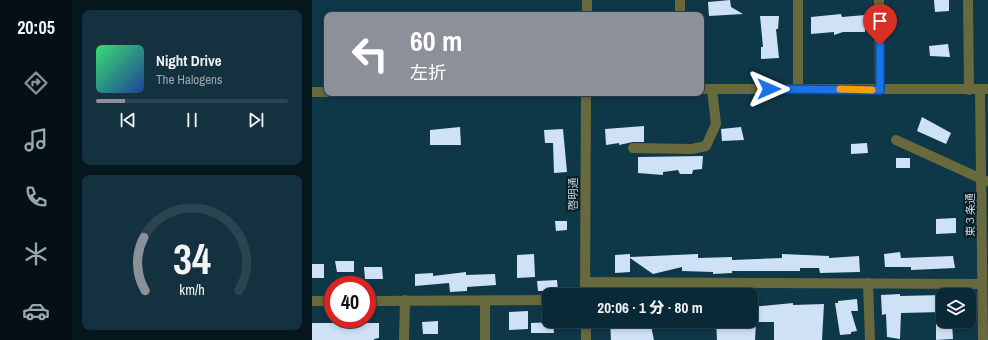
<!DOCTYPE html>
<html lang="ja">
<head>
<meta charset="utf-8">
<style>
  body { margin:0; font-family:"Archivo Narrow","Noto Sans JP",sans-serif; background:#13313e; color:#f1f3f6; height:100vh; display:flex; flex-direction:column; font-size:15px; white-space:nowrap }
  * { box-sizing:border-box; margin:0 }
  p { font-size:13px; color:#99a6ad }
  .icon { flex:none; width:22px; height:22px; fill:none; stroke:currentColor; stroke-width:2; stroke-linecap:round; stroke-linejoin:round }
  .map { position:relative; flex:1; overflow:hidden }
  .details { display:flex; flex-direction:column; gap:10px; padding:10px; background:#06171e; width:240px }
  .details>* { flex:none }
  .banner { position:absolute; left:12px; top:12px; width:380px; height:84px; border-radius:8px; box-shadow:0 2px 6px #0003,0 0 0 1px #2a4551; background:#8c9099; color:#fff; overflow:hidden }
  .fabs { position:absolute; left:624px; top:288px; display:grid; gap:8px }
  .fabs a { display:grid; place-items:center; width:40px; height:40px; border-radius:8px; background:#0a2936; box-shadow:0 2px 6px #0003,0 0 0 1px #2a4551; font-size:20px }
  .speed { position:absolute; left:12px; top:276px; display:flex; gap:8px; font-size:20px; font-weight:700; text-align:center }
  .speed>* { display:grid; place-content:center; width:52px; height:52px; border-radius:50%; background:#0a2936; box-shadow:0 2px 6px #0003,0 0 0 1px #2a4551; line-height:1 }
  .speed .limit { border:6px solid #d22; background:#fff; color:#111 }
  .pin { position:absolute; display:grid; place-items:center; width:34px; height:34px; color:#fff; margin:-41px -17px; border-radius:50% 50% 50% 0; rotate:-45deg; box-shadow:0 0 4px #0007 }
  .pin .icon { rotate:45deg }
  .me { position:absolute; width:44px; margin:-22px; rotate:90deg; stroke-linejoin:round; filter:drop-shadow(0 0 3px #0008) }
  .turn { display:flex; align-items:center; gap:14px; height:84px; padding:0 20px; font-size:18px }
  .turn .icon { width:52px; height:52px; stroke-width:2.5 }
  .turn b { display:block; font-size:28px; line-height:34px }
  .details .tile { flex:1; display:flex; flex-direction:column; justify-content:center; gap:6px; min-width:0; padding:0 14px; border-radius:8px; background:#13313e }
  .details .dial { align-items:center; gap:0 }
  .dial svg { height:104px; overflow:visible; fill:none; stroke:#2a4551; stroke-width:7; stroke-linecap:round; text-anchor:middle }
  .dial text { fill:#f1f3f6; stroke:none }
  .song { display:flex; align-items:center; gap:12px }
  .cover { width:48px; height:48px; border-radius:6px; background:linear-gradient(135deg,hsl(140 70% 55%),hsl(220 70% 35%)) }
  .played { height:4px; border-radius:2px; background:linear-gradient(90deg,#8c9099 15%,#2a4551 15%) }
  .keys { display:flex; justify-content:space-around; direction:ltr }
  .trip { position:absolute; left:230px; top:288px; width:216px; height:40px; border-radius:8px; background:#0a2936; box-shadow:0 2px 6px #0003,0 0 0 1px #2a4551; font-weight:800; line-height:40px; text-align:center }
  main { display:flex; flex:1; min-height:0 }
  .tabs { display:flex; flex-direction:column; width:72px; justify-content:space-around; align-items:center; background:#041016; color:#99a6ad }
  .tabs .icon { width:28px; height:28px }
  .tabs .current { color:#8c9099 }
  .tabs b { font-size:18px; color:#f1f3f6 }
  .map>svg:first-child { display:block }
  .building { fill:#cfe2f5 }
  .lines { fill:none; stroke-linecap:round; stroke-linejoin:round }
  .minor { stroke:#68693c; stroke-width:10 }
  .route-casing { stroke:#114b97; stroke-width:10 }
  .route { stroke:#1a73e8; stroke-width:7 }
  .slow { stroke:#f59e0b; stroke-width:7 }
  .labels { text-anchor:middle; stroke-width:4; stroke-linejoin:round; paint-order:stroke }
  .street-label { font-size:11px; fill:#c2d7e1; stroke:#0c1d24 }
</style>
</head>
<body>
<main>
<nav class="tabs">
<b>20:05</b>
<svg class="icon current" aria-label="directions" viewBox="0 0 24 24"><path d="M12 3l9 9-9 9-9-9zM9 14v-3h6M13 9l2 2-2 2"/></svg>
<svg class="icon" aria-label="music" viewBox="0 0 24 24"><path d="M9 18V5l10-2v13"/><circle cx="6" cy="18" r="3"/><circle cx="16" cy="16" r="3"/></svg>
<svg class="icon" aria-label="phone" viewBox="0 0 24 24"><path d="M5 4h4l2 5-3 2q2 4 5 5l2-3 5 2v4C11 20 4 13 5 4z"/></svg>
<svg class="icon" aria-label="climate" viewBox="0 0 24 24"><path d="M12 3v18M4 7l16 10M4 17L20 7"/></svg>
<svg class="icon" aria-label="car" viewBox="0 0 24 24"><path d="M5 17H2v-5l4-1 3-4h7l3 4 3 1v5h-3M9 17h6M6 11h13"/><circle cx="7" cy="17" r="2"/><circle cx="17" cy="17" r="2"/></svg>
</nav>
<section class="details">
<div class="tile">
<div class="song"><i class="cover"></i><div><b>Night Drive</b><p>The Halogens</p></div></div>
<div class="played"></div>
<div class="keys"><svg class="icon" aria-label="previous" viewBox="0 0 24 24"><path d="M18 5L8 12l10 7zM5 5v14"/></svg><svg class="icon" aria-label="pause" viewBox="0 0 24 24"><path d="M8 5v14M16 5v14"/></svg><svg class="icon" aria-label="next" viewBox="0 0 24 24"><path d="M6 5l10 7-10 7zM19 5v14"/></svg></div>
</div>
<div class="tile dial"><svg viewBox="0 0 100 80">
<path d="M14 69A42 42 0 1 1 86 69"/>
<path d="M14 69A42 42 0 0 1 13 28" stroke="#8c9099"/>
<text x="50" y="56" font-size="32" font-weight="700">34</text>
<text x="50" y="72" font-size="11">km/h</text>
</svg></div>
</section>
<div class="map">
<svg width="676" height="340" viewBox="0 0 676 340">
  <rect width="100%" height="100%" fill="#0e3748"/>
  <!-- building -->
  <g class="building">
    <polygon points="418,0 419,7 431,14 397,16 396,2"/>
    <polygon points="622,0 637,0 637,11 623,12"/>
    <polygon points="529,14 530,17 553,15 553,32 531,32 522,35 522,32 499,34 499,17"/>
    <polygon points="448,16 467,16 466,29 464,29 467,58 449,59 449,47 451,47"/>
    <polygon points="636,44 638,57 618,56 617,46"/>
    <polygon points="610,117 639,133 634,144 605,131"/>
    <polygon points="332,126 332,142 321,142 307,145 307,143 294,145 293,129"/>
    <polygon points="148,127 149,145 118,145 118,130"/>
    <polygon points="429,127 432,140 410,141 409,129"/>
    <polygon points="251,129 255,172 242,173 241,143 233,143 232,130"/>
    <polygon points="555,143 556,153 539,154 539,144"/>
    <polygon points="391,156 390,169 381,170 380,174 368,174 366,170 351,172 351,175 326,173 326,157"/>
    <rect x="584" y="158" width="14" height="10"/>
    <polygon points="644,218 644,233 624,234 624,219"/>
    <polygon points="243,221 255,221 255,230 244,231"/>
    <polygon points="588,252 589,258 641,256 643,268 599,270 599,267 573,267 572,254"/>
    <polygon points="222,254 223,277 205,278 205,255"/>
    <polygon points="318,254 318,257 386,254 386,258 420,257 420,260 470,258 470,254 517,256 517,258 547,256 548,272 508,273 507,268 488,268 488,271 420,271 420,273 401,274 401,272 370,271 370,267 341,274 318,258 318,272 303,273 303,255"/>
    <polygon points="23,261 42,261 42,272 25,272"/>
    <rect x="0" y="264" width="12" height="14"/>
    <polygon points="52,267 70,267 71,279 53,279"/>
    <polygon points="154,272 154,275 183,274 184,285 155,287 155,291 138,292 137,283 103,286 103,274 121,273 121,276"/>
    <polygon points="245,280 246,291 226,291 225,281"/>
    <polygon points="588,294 588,296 631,295 631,312 589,313 588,339 575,337 574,314 570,315 569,295"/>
    <polygon points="545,299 546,311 539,311 545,331 539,332 539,334 528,335 523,303 526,303 526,301"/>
    <polygon points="481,303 481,305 512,304 510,340 462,340 462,322 444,322 443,340 405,340 404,321 439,321 439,307"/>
    <polygon points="216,311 216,329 197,330 197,312"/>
    <polygon points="126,321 126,334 111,334 110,322"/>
    <polygon points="298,321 338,321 342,340 299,340"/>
    <polygon points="241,322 242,333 219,333 219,323"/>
    <polygon points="0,323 67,323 67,338 62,339 62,340 0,340"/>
    <polygon points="624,323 640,323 641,339 624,340"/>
  </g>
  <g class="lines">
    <!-- minor -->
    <g class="minor">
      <polyline points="486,0 486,89"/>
      <polyline points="567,0 568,90"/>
      <polyline points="656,0 657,90"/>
      <polyline points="275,15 275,0"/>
      <polyline points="368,15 368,0"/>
      <polyline points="389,89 676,89"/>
      <polyline points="668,89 671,340"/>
      <polyline points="0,92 15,92"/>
      <polyline points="584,140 674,181"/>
      <polyline points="321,148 380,149 394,146 404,124 400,89"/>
      <polyline points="273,282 670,284"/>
      <polyline points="556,283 558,340"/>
      <polyline points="273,295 274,93"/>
      <polyline points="0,301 21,301"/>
      <polyline points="55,301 237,300"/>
      <polyline points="173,301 173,340"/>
      <polyline points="274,321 274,340"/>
      <polyline points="92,340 93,300"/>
    </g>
  </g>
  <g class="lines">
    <defs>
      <polyline id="route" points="457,89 568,90 568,45"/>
    </defs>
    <!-- route casing -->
    <use href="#route" class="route-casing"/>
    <!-- route -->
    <use href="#route" class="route"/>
    <!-- slow -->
    <polyline class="slow" points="528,89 560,90"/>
  </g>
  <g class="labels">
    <!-- street labels -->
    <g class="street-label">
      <text transform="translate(261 194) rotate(-90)" y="4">啓明通</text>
      <text transform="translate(658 215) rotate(-90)" y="4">東３条通</text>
    </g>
  </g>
</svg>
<div class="fabs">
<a><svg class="icon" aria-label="layers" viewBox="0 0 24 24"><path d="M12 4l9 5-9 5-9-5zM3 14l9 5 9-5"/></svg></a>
</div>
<div class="speed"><div class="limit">40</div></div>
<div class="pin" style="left:568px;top:45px;background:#d93025"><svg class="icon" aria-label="arrive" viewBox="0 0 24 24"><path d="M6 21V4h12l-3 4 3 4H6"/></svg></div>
<svg class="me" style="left:457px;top:89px" viewBox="-20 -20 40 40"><path d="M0-17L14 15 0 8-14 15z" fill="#1a73e8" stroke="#fff" stroke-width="4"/></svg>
<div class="trip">20:06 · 1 分 · 80 m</div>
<div class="banner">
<div class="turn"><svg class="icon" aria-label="left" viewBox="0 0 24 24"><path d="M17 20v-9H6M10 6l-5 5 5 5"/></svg><div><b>60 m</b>左折</div></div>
</div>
</div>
</main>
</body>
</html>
